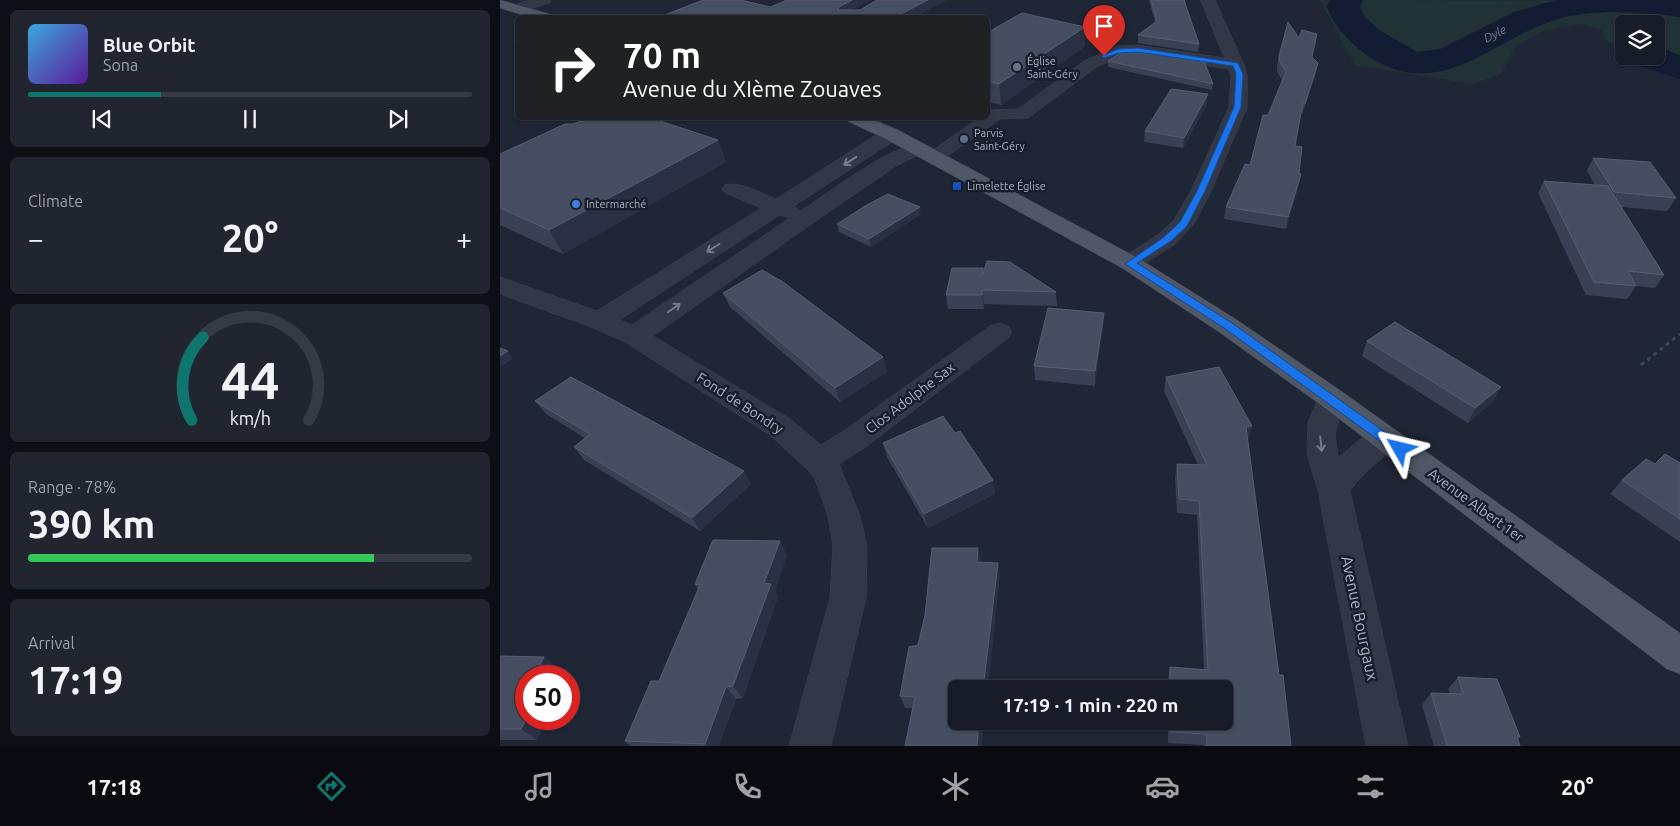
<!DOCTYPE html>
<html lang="en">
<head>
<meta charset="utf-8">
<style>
  body { margin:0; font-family:Ubuntu,sans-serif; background:#202530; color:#f1f3f6; height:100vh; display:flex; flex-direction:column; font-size:19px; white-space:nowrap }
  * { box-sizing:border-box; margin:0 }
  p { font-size:16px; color:#9ea1a8 }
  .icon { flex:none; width:28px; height:28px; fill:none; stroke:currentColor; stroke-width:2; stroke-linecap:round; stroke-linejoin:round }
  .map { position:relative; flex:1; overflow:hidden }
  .side { display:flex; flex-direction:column; gap:10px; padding:10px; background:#0d0f16; width:500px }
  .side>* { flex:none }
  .guide { position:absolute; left:15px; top:15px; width:475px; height:105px; border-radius:8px; box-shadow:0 1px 4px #0004,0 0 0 1px #363a45; background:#202124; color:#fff; overflow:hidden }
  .controls { position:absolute; left:1115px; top:15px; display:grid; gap:10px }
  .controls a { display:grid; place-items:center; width:50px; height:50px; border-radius:8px; background:#171c28; box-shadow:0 1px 4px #0004,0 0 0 1px #363a45; font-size:25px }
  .speed { position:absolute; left:15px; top:665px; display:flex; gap:10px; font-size:25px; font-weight:700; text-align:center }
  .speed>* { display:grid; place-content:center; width:65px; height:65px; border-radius:50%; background:#171c28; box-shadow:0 1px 4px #0004,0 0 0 1px #363a45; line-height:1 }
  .speed .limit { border:8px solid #d22; background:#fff; color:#111 }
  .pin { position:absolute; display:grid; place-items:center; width:42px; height:42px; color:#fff; margin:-51px -21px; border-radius:50% 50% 50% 0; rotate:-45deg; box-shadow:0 0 5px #0007 }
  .pin .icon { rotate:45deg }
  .me { position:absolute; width:55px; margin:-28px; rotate:307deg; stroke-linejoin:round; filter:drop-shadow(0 0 4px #0008) }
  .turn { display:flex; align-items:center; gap:18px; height:105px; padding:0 25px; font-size:22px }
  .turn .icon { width:65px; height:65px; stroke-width:2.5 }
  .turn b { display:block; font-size:35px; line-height:42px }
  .big { font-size:38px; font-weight:700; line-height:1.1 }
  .side .tile { flex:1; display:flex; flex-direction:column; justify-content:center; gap:8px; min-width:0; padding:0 18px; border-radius:8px; background:#202530 }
  .side .dial { align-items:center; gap:0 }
  .dial svg { height:130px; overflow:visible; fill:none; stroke:#363a45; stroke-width:7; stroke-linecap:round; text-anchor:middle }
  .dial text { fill:#f1f3f6; stroke:none }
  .song { display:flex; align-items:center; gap:15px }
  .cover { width:60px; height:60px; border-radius:8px; background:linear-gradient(135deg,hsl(200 70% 55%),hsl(270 70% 35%)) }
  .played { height:5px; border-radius:2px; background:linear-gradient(90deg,#0f766e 30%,#363a45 30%) }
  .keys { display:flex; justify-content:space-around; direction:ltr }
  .heat { display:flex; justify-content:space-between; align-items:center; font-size:28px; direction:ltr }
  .charge { height:8px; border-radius:4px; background:linear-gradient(90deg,#34c759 78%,#363a45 0) }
  .trip { position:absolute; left:448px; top:680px; width:285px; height:50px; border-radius:8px; background:#171c28; box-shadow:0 1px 4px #0004,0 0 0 1px #363a45; font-weight:700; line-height:50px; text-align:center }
  .tab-bar { display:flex; height:80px; justify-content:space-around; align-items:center; background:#090b10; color:#9ea1a8 }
  .tab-bar .icon { width:35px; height:35px }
  .tab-bar .selected { color:#0f766e }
  .tab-bar b { font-size:22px; color:#f1f3f6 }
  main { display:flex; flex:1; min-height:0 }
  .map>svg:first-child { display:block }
  .green { fill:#213237 }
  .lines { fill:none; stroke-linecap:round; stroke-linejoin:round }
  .river { fill:#131c33; fill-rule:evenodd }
  .minor-casing { stroke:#3c4250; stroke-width:1 }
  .major-casing { stroke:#3c4250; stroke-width:1 }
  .path { stroke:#394b50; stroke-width:3; stroke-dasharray:4 4; stroke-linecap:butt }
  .minor { fill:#323847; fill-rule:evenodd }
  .major { fill:#505767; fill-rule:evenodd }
  .wall { fill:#3a4155 }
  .shaded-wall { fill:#2a3144 }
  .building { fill:#464e61; stroke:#565d71 }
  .oneway { stroke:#757b8c }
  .route { fill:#1a73e8; stroke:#114b97 }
  .worship-dot { fill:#6b7280; stroke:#181e2b; stroke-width:2 }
  .service-dot { fill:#5c6f8a; stroke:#181e2b; stroke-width:2 }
  .transit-dot { fill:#1a4fb4; stroke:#181e2b; stroke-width:2 }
  .shop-dot { fill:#3f7fe0; stroke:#181e2b; stroke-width:2 }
  .labels { text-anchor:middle; stroke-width:5; stroke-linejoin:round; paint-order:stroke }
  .far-poi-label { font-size:11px; fill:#acb2c4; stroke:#181e2b; text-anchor:start }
  .far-water-label { font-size:12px; font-style:italic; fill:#6477a4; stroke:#181e2b }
  .street-label { font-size:14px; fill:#acb2c4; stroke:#181e2b }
  .near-street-label { font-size:16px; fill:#acb2c4; stroke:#181e2b }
</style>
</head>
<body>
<main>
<section class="side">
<div class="tile">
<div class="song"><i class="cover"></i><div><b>Blue Orbit</b><p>Sona</p></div></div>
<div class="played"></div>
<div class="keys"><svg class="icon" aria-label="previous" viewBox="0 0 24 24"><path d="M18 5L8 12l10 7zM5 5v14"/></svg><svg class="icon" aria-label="pause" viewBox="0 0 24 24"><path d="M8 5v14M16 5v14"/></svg><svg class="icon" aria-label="next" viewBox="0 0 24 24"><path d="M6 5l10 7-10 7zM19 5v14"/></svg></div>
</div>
<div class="tile"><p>Climate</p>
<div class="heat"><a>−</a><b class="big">20°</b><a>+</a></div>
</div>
<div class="tile dial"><svg viewBox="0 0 100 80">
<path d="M14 69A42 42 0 1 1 86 69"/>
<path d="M14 69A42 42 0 0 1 21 18" stroke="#0f766e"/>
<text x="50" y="56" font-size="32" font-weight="700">44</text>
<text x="50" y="72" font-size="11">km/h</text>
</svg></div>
<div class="tile"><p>Range · 78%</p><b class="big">390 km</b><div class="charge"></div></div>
<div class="tile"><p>Arrival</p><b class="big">17:19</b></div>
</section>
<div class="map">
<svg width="1180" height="746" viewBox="0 0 1180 746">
  <rect width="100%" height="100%" fill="#1f2636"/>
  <!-- green -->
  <polygon class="green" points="820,0 1180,1 1180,77 1131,56 1156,56 1156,24 1124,24 1124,51 1103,38 1102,30 1080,24 1042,31 1015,47 1001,74 973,84 855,65"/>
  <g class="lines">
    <!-- river -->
    <g class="river">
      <path d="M831,0H863L860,6L865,17L879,30L917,52L940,49L1014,12L1056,0H1180V17C1140,12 1095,8 1055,20C992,40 943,101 873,59C852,46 836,29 826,6Z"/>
      <polygon points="1156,46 1180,55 1180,79 1142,67 1133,56 1156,56"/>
    </g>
    <defs>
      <g id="minor">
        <polygon points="30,0 51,0 49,3 17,13 10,9 12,6"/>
        <polygon points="701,0 715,0 744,65 747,75 747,107 711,191 694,224 675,244 638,268 630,270 622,268 618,263 622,258 659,234 674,220 691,191 729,107 731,75 728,69 638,55 621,56 596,67 528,118 500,119 440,161 426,161 423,157 479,118 488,118 490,110 518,109 584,61 618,46 638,45 724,58"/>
        <path d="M363,118H385C379,126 369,129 360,127L357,123Z"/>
        <path d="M391,128L398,130L400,134L398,138L294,206L301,211C323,196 401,138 424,144L427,148L424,152L396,166L314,222L153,336L290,419L321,445L345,430L490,326L499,323L508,326L512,332L508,338L367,446L339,464L360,516L367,546L366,598L331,746H289L330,598L333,546L328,516L315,479L308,470L270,435L125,342L91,327L0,294V277L97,311L261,208L225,193L222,189L225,185C241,181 260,193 276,199L384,130ZM280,215L290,218L132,325L120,320Z"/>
        <path d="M831,388L841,391L845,398L835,434L838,458C855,445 872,423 895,430L899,438C888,458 864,469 850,491L908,746H866L818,490L807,454L808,423L821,391Z"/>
      </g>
      <g id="major">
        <polygon points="0,0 53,15 55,18 32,18 0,8"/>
        <polygon points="346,118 369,118 398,130 638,258 737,320 841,391 1180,633 1180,674 1167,669 821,405 719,332 622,268 384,138 349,122"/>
      </g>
    </defs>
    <!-- minor casing -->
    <use href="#minor" class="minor-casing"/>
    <!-- major casing -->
    <use href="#major" class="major-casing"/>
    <!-- path -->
    <polyline class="path" points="1141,365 1180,334"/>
    <!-- minor -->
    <use href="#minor" class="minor"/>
    <!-- major -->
    <use href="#major" class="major"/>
  </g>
  <!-- wall -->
  <g class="wall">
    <polygon points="649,0 684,0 699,44 698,52 638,43 638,35 655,22"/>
    <polygon points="585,27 585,46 501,105 488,102 488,32"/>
    <polygon points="18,39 18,49 13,41"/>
    <polygon points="779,56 812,57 816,73 802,115 801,113 795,146 799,173 799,185 786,229 724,219 726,207 750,165 782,80 777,72 777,66"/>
    <polygon points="608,61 713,84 712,90 608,67"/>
    <polygon points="707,104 683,148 644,142 645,131"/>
    <polygon points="218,140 226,162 63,254 0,225 0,154"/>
    <polygon points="1093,158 1176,198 1167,211 1122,207 1164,275 1155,288 1136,286 1127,299 1086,295 1038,193 1044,181 1095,185 1087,171"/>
    <polygon points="421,214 371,247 339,232 337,224"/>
    <polygon points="484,272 556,292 557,306 484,304 484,309 448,309 446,295"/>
    <polygon points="223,293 383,357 387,372 340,402 230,307"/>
    <polygon points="603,327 595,386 535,380 534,366"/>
    <polygon points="867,341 1001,387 993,401 968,423 862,356"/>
    <polygon points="666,377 752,426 748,440 747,441 779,675 791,746 703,746 703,745 668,743 668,721 724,721 724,689 668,689 668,679 670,667 704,670 697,515 677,513 675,478 677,464 698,465 664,391"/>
    <polygon points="35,401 244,471 251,484 200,531 84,460 74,447 85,438 46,414"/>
    <polygon points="455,433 493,480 495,494 428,528 387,457 383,443"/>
    <polygon points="1180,463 1180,542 1110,494 1122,480"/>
    <polygon points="287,555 275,590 278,597 243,698 236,699 219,746 130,746 125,741 159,681 198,589 195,584"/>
    <polygon points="481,562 500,576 456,721 484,721 481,746 405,746 413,708 405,708 400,696"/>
    <polygon points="0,656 44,657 59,669 26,676 37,740 0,740"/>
    <polygon points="958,677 1020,737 1018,739 1020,746 934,746 922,705 931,693 950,694 948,689"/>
  </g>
  <!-- shaded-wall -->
  <g class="shaded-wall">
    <polygon points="352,0 371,0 341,16 338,10 339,7"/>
    <polygon points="428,0 447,0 414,18 393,18"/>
    <polygon points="585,27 585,46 501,105 499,84"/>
    <polygon points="818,63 816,73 802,115 805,104"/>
    <polygon points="708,94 707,104 683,148 684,138"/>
    <polygon points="218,140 226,162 63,254 49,230"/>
    <polygon points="801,174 799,185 786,229 788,217"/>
    <polygon points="420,207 421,214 371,247 369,239"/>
    <polygon points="482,290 484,304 484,309 482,295"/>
    <polygon points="604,313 603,327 595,386 595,371"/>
    <polygon points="8,351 13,359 0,367 0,356"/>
    <polygon points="383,357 387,372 340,402 335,388"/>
    <polygon points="1001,387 993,401 968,423 975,408"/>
    <polygon points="752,426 748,440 742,442 746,427"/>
    <polygon points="244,471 251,484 200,531 192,518"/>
    <polygon points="493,480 495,494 428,528 424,514"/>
    <polygon points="280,541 287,555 275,590 278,597 243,698 233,686 264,583"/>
    <polygon points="478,548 481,562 479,576 477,562"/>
    <polygon points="498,563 500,576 488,689 483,689"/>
    <polygon points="44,657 59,669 55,676 34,676"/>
    <polygon points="226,687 236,699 219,746 208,746 205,744"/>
    <polygon points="27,719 48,719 37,740 21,729"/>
    <polygon points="479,721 484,721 481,746 477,746"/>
  </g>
  <!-- building -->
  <g class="building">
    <polygon points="203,0 241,0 270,7 287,0 352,0 339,7 338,10 360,10 377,0 428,0 393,18 157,18"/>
    <polygon points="651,0 684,0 699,44 638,35 657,21"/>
    <polygon points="522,13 585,27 499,84 488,81 488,32"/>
    <polygon points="788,22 799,38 802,30 817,34 812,57 818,63 805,104 803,102 795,146 802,147 799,173 801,174 788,217 726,207 745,164 750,165 763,115 768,115 786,72 779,61 779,56"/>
    <polygon points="638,51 704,61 713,84 608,61 622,52"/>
    <polygon points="671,89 708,94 684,138 645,131"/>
    <polygon points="88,118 151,118 218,140 49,230 0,208 0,154 65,124 73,124"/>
    <polygon points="1093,158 1150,162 1176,198 1114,192"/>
    <polygon points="1044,181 1108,186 1164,275 1128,271 1136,286 1094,282"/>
    <polygon points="388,194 420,207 369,239 337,224 365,206"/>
    <polygon points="487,261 510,262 556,292 482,290 482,295 446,295 452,268 483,268 483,274"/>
    <polygon points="262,270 283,282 383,357 335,388 223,293"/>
    <polygon points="548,308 604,313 595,371 534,366"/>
    <polygon points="895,322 1001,387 975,408 867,341"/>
    <polygon points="0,348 8,351 0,356"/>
    <polygon points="719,367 752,426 746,427 779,675 783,675 791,746 707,746 706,734 670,732 670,721 724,721 724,689 670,689 670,667 708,670 699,501 679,499 677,464 707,465 666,377"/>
    <polygon points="71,377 244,471 192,518 74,447 90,434 35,401"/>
    <polygon points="443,416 455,433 460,431 493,480 424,514 383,443"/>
    <polygon points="1165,454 1180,463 1180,519 1122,480 1146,459 1155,464"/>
    <polygon points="213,540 280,541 264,583 271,584 233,686 226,687 205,744 125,741 151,681 159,681 200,585 195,584"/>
    <polygon points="432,548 478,548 477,562 498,563 483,689 456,689 456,721 479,721 477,746 405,746 415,697 400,696 409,647 418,645 425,615"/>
    <polygon points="0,656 44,657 34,676 26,676 27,719 21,729 0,729"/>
    <polygon points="958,677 997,679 1020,737 1017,737 1020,746 947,746 931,693 963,694"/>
  </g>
  <!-- one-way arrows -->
  <defs><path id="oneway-shaft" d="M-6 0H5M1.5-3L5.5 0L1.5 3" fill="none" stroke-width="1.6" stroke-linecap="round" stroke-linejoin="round" transform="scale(1.25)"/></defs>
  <g class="oneway">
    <use href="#oneway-shaft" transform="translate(350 161) rotate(147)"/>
    <use href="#oneway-shaft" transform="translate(213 248) rotate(148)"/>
    <use href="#oneway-shaft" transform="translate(174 308) rotate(-35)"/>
    <use href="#oneway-shaft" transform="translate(821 444) rotate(84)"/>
  </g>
  <!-- route -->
  <polygon class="route" points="638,48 738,63 743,74 741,107 705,191 687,226 671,241 637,263 732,323 904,446 906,449 904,452 895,452 724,328 625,264 664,237 680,222 697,191 734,107 736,74 733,66 638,52 619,53 604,58 601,56 618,49"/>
  <!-- markers -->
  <circle class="worship-dot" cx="517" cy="67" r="5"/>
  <circle class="service-dot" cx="464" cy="139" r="5"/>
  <rect class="transit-dot" x="452" y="181" width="10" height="10" rx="2.5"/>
  <circle class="shop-dot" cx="76" cy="204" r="5"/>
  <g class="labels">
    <!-- far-poi labels -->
    <g class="far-poi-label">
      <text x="527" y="65">Église<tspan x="527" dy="13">Saint-Géry</tspan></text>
      <text x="474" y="137">Parvis<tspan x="474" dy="13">Saint-Géry</tspan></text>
      <text x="467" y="190">Limelette Église</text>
      <text x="86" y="208">Intermarché</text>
    </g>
    <!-- far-water labels -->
    <g class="far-water-label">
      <text transform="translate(995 34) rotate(-26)" y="4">Dyle</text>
    </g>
    <!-- street labels -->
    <g class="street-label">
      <text transform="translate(410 398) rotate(-37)" y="5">Clos Adolphe Sax</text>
      <text transform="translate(240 403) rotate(33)" y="5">Fond de Bondry</text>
      <text transform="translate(976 505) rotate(36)" y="5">Avenue Albert 1er</text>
    </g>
    <!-- near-street labels -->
    <g class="near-street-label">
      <text transform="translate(860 618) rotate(78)" y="6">Avenue Bourgaux</text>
    </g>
  </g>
</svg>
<div class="controls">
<a><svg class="icon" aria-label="layers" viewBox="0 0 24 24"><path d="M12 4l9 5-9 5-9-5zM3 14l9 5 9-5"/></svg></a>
</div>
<div class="speed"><div class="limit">50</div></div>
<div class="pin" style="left:604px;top:56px;background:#d93025"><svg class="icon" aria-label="arrive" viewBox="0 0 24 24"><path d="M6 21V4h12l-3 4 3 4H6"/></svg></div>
<svg class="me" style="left:900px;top:449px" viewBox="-20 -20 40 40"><path d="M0-17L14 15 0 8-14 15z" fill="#1a73e8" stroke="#fff" stroke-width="4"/></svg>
<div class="trip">17:19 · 1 min · 220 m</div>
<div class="guide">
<div class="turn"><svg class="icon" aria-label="right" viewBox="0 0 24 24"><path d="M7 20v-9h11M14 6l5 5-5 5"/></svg><div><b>70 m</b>Avenue du XIème Zouaves</div></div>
</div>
</div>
</main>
<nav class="tab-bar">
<b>17:18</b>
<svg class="icon selected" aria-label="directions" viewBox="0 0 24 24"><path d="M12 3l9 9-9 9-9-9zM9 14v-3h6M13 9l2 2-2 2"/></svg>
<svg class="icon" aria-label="music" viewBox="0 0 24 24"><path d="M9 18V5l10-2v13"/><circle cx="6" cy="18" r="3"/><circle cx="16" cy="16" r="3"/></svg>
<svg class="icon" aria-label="phone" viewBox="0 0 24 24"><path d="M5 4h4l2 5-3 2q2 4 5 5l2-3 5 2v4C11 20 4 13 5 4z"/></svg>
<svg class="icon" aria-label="climate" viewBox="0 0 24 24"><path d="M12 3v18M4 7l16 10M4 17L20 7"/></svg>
<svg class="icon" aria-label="car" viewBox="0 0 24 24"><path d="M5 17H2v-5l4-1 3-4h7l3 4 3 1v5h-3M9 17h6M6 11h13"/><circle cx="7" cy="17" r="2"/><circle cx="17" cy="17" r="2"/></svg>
<svg class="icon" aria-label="filters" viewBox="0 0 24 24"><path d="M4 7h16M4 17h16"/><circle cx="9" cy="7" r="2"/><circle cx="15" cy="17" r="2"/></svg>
<b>20°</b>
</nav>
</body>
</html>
